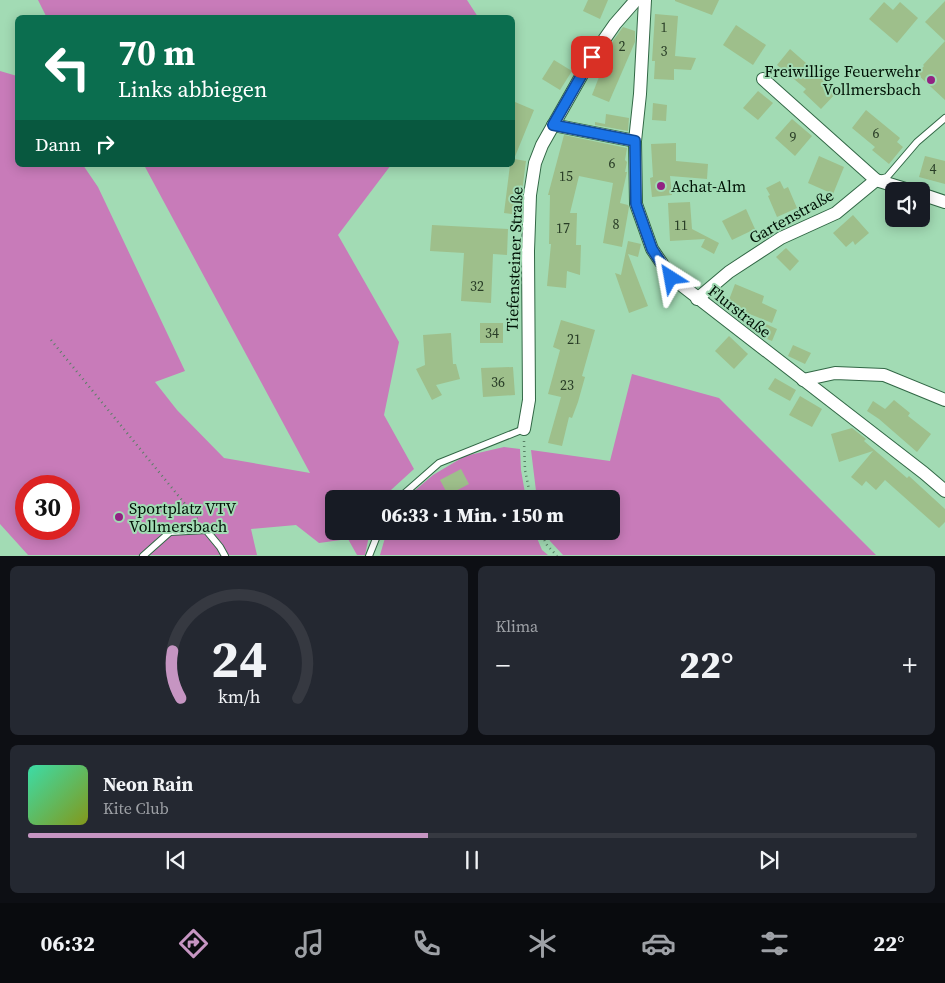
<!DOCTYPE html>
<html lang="de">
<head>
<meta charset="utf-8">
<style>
  body { margin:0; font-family:"Source Serif 4",serif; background:#242831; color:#f1f3f6; height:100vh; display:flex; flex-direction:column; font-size:19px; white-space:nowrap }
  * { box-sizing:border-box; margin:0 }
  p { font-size:16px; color:#9ea1a6 }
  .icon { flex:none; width:28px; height:28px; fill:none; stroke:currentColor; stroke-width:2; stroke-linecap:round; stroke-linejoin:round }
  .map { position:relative; height:556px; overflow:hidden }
  .side { display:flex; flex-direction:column; gap:10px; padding:10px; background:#0d0f14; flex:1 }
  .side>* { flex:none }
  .banner { position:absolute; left:15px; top:15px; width:500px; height:152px; border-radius:8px; box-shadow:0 2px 12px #0003; background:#0b6e4f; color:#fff; overflow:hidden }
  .tools { position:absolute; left:885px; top:182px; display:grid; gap:10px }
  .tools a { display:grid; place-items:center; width:45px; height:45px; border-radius:8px; background:#171b24; box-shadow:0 2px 12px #0003; font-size:25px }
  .speed { position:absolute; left:15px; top:475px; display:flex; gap:10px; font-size:25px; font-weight:700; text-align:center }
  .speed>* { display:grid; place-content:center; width:65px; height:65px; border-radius:50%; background:#171b24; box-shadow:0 2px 12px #0003; line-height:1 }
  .speed .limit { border:8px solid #d22; background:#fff; color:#111 }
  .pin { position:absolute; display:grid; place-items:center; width:42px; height:42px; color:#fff; margin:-21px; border-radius:10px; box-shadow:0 2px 8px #0006 }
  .me { position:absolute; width:55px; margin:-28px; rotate:326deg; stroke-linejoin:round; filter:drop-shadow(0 0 4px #0008) }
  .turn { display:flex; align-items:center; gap:18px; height:105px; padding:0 20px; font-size:22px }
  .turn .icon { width:65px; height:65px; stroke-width:2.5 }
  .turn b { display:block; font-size:35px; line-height:42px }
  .then { display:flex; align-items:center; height:48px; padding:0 20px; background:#0003; gap:10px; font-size:19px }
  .big { font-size:38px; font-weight:800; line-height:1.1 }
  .side .widget { flex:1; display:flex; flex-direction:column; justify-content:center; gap:8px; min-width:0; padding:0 18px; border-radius:8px; background:#242831 }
  .side .dial { align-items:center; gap:0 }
  .dial svg { height:130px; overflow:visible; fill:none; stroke:#363941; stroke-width:7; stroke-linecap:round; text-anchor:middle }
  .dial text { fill:#f1f3f6; stroke:none }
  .song { display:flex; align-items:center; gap:15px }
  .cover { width:60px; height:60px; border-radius:8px; background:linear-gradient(135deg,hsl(160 70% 55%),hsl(70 70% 35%)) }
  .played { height:5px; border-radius:2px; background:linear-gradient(90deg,#c695c2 45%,#363941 45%) }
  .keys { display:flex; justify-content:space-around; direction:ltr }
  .heat { display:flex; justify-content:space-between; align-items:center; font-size:28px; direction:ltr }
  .side .tiles { flex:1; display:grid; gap:10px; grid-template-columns:1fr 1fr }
  .widget:last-child { grid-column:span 2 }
  .trip { position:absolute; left:325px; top:490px; width:295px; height:50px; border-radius:8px; background:#171b24; box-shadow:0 2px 12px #0003; font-weight:800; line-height:50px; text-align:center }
  .menu { display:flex; height:80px; justify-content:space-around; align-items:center; background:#090b0e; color:#9ea1a6 }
  .menu .icon { width:35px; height:35px }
  .menu .current { color:#c695c2 }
  .menu b { font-size:22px; color:#f1f3f6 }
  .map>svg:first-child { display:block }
  .green { fill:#c87bb9; fill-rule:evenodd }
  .building { fill:#9ebf8b }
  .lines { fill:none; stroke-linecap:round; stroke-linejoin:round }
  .service-casing { stroke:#316745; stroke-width:8 }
  .minor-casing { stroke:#316745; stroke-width:14 }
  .path { stroke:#587f65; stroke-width:2.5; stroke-dasharray:1 4; stroke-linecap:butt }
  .service { stroke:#fff; stroke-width:6 }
  .minor { stroke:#fff; stroke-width:12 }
  .route-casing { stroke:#114b97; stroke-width:12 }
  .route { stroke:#1a73e8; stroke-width:9 }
  .poi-dot { fill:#922283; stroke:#a2dbb4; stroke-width:2 }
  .labels { text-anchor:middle; stroke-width:4; stroke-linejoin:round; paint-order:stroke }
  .number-label { font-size:14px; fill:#283c26 }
  .poi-label { font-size:16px; fill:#001105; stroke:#a2dbb4; text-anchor:start }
  .street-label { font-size:16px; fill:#001105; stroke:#a2dbb4 }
</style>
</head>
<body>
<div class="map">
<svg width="945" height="556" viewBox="0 0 945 556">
  <rect width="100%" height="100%" fill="#a2dbb4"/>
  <!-- green -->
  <g class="green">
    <polygon points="38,0 467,0 478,17 47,18"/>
    <path d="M0,71L17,76L18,165H83L98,187L185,371L155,382L177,410L224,458L310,473L144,165H391L338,235L399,342L384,415L414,469L391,490L386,499H334V531H370L365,555H357L348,539L319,543L296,525L251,529L257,555H28L0,524ZM26,486H69V529H26Z"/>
    <polygon points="632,374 719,398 876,555 563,555 550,541 546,531 611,531 611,499 537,499 531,450 610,461"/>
    <polygon points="504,447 520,449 521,470 526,499 405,499 433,475 465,456"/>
    <polygon points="387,531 534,531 542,550 548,555 380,555"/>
  </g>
  <!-- building -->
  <g class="building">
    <polygon points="588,0 608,0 600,19 583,11"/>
    <polygon points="675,0 719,0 712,15 675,1"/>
    <polygon points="945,1 945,41 925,22"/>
    <polygon points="884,2 893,10 900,2 918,18 897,43 869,19"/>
    <polygon points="655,14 678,16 675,56 696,58 691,70 674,69 674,80 654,79 655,61 652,61"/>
    <polygon points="736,25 766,45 753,65 723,45"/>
    <polygon points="623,27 635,31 635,42 609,102 592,95 613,41"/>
    <polygon points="945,41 945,100 917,74 924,66 923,65"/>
    <polygon points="790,49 838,91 821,109 803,92 806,89 777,65"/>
    <polygon points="554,60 572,71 560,90 542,79"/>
    <polygon points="758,91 773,103 758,120 743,108"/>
    <polygon points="515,102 534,110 514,159 526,161 519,215 504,213 510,165 512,165 512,108"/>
    <polygon points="653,103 667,105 666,121 652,120"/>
    <polygon points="866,110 900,138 897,142 903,147 889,164 872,150 875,147 852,128"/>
    <polygon points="606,114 629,118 628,131 595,125 595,122 605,124"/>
    <polygon points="792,119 812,136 795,156 775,138"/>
    <polygon points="564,135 627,148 625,160 627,162 625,172 627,172 620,203 628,205 629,207 622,247 603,243 613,183 579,176 570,213 577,213 576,245 581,245 580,275 567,271 566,288 547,286 551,244 549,244 550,195 548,195"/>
    <polygon points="676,143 676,161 708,164 707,179 670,176 672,195 652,197 650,178 653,177 651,144"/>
    <polygon points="819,156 844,167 833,194 808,183"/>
    <polygon points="925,156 945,161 945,184 919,177"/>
    <polygon points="780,181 784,189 788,187 797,208 777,217 768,196 770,195 766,188"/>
    <polygon points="690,202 692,229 719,243 714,254 701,247 705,239 670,241 668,203"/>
    <polygon points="746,209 755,229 732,240 722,221"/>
    <polygon points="853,215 869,233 855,245 853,241 846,247 833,233"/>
    <polygon points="432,225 508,229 507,255 493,254 491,303 461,301 464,253 430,251"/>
    <polygon points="628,241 641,244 638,257 628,254 648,306 629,313 615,273 621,275"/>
    <polygon points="786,248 799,261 790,271 776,257"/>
    <polygon points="735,284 764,296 762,303 777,310 772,323 727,305"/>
    <polygon points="561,320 595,330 582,376 585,377 578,402 572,418 569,417 562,446 548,443 561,397 548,394 560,350 553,347"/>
    <rect x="480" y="323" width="23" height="20"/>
    <polygon points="766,324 777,329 772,341 760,336"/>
    <polygon points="451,333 453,364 456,364 460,379 436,385 442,395 432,400 416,369 425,365 423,335"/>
    <polygon points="729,336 748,354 734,369 715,351"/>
    <polygon points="793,345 811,353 805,364 788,356"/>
    <polygon points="513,367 515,395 483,397 481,368"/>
    <polygon points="775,378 796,390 790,401 768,389"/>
    <polygon points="800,396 822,409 812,427 789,415"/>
    <polygon points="894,400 910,413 908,416 931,434 917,452 879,419 867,411 873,401 885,409"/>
    <polygon points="852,428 866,439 864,441 907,478 909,476 945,509 945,522 939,528 885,480 876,490 866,481 862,486 851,477 873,451 839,462 831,434"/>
    <polygon points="461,469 469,484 448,495 440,480"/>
  </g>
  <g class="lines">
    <defs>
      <g id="service">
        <polyline points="880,179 887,177 917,142 945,118"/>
        <polyline points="398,499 439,463 524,429"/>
        <polyline points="143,556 170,532 206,530 220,547 225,556"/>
        <polyline points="369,556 379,531"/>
      </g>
      <g id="minor">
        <polyline points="645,0 640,94 635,141 636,204 652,249 671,277 924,473 945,491"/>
        <polyline points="763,79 876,180 912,191"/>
        <polyline points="553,125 635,141"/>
        <polyline points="921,194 945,202"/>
        <polyline points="697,299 729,272 781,238 836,213 876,180"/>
        <polyline points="803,380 835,373 884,375 945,400"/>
        <polyline points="524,429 529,400 528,251 530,195 535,163 542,145 592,57 615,24 636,0"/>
      </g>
    </defs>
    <!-- service casing -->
    <use href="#service" class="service-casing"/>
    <!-- minor casing -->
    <use href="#minor" class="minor-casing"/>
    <!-- path -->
    <g class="path">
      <polyline points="51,340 199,521"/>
      <polyline points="524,441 525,470 531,499"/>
      <polyline points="540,531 547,545 557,556"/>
    </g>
    <!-- service -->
    <use href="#service" class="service"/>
    <!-- minor -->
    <use href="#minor" class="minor"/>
  </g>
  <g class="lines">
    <defs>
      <polyline id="route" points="592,57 553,125 635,141 636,204 652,249 671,278"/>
    </defs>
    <!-- route casing -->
    <use href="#route" class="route-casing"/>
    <!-- route -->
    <use href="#route" class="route"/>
  </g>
  <!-- markers -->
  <g class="poi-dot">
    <circle cx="931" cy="80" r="5"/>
    <circle cx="661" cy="186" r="5"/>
    <circle cx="119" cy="517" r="5"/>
  </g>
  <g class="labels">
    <!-- number labels -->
    <g class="number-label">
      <text x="664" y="32">1</text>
      <text x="622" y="51">2</text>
      <text x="664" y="56">3</text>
      <text x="876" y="138">6</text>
      <text x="793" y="142">9</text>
      <text x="612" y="168">6</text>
      <text x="933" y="174">4</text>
      <text x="566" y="181">15</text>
      <text x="616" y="229">8</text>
      <text x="681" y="230">11</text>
      <text x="563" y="233">17</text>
      <text x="477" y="291">32</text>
      <text x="492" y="338">34</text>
      <text x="574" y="344">21</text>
      <text x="498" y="387">36</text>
      <text x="567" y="390">23</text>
    </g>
    <!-- poi labels -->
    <g class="poi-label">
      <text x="921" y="77" text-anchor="end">Freiwillige Feuerwehr<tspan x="921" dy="18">Vollmersbach</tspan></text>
      <text x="671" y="192">Achat-Alm</text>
      <text x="129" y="514">Sportplatz VTV<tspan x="129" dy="18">Vollmersbach</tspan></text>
    </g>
    <!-- street labels -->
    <g class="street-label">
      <text transform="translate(791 216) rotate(-29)" y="6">Gartenstraße</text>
      <text transform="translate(514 259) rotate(-88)" y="6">Tiefensteiner Straße</text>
      <text transform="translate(740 311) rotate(38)" y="6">Flurstraße</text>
    </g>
  </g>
</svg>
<div class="tools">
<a><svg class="icon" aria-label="sound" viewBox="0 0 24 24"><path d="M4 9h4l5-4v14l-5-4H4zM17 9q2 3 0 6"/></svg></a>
</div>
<div class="speed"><div class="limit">30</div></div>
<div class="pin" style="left:592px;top:57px;background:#d93025"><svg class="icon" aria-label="arrive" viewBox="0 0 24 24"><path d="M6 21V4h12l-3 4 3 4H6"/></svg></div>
<svg class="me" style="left:671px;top:278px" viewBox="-20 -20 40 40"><path d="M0-17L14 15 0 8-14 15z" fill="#1a73e8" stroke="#fff" stroke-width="4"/></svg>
<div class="trip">06:33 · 1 Min. · 150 m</div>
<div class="banner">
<div class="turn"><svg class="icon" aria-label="left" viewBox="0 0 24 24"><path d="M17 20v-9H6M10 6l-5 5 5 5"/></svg><div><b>70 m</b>Links abbiegen</div></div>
<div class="then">Dann<svg class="icon" aria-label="right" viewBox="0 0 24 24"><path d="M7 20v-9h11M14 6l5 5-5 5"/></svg></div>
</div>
</div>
<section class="side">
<div class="tiles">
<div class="widget dial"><svg viewBox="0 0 100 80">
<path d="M14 69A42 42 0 1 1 86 69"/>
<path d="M14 69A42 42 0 0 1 9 40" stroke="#c695c2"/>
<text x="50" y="56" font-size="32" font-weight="700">24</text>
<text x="50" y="72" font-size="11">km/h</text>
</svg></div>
<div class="widget"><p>Klima</p>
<div class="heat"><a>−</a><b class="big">22°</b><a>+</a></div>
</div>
<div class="widget">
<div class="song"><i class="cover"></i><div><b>Neon Rain</b><p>Kite Club</p></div></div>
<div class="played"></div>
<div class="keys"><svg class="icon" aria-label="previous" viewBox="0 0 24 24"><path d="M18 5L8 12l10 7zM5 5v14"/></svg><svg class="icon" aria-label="pause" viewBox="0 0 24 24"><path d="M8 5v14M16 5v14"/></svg><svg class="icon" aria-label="next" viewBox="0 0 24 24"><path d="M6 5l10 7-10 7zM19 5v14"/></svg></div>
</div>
</div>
</section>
<nav class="menu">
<b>06:32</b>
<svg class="icon current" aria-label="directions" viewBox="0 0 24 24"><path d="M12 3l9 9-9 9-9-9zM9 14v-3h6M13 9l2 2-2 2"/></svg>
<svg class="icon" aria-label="music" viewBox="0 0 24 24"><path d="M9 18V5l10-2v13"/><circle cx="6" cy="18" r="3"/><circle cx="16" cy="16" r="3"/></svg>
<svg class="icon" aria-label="phone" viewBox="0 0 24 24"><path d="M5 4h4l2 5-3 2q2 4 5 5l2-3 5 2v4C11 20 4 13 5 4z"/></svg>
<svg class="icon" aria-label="climate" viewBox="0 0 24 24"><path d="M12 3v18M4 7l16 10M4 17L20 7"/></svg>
<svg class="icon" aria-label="car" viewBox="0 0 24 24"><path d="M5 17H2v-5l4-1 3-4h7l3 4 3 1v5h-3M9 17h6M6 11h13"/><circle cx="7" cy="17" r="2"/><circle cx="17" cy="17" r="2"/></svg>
<svg class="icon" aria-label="filters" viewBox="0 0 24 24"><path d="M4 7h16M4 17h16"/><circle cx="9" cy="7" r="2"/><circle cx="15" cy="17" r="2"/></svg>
<b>22°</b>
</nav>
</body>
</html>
